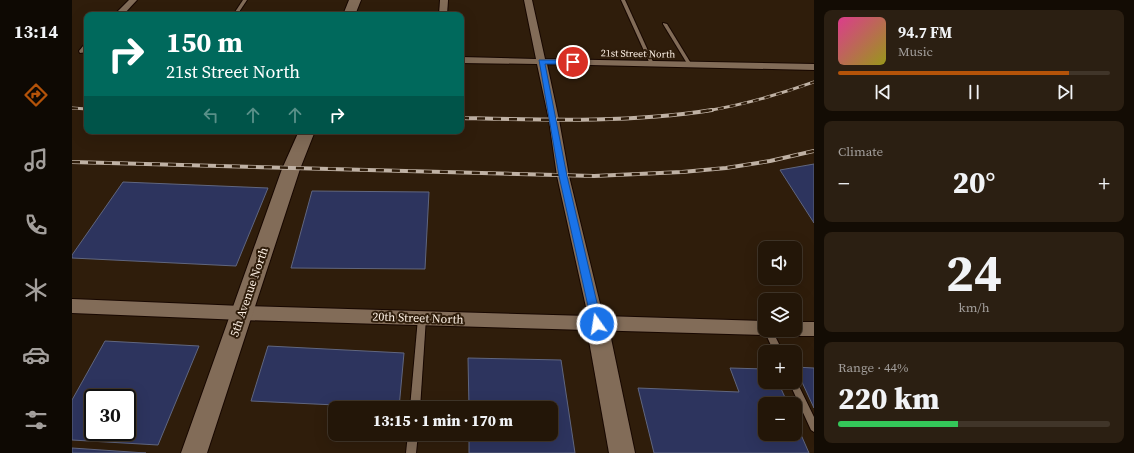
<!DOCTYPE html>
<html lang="en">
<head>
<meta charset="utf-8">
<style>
  body { margin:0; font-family:"Source Serif 4",serif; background:#2b1f12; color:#f1f3f6; height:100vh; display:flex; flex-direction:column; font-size:15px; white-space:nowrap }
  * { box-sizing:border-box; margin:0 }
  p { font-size:13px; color:#a39f9c }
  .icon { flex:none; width:22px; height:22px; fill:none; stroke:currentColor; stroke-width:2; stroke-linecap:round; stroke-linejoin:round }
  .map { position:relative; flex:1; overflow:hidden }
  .sheet { display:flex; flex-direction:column; gap:10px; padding:10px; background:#130c04; width:320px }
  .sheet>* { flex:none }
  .top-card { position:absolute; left:12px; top:12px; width:380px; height:122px; border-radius:8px; box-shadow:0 4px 16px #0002,0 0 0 1px #403529; background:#00695c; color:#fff; overflow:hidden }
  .fabs { position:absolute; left:686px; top:241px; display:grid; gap:8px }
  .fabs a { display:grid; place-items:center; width:44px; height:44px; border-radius:8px; background:#231608; box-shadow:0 4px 16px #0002,0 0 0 1px #403529; font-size:20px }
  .speed { position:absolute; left:12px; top:389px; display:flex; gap:8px; font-size:20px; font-weight:700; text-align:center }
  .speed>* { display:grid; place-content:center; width:52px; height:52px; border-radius:50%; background:#231608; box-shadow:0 4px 16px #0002,0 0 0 1px #403529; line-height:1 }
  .speed .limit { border:2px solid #111; border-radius:6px; background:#fff; color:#111 }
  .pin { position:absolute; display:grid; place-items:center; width:34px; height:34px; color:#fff; margin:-17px; border:2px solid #fff; border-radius:50%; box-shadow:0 1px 4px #0007 }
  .me { position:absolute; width:44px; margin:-22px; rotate:347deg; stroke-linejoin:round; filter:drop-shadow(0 0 3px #0008) }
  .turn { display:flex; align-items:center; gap:14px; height:84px; padding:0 16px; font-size:18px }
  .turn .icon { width:52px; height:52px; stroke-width:2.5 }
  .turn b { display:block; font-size:28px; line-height:34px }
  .lanes { display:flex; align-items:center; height:38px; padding:0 16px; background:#0003; justify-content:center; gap:20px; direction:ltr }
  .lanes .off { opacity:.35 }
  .big { font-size:30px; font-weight:800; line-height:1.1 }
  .sheet .tile { flex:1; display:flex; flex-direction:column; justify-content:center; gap:6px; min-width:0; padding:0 14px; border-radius:8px; background:#2b1f12 }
  .sheet .dial { align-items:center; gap:0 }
  .dial b { font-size:52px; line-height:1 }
  .song { display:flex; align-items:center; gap:12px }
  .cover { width:48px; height:48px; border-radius:6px; background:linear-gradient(135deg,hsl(330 70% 55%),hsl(60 70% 35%)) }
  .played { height:4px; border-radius:2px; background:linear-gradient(90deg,#b45309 85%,#403529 85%) }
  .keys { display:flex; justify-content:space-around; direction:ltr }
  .heat { display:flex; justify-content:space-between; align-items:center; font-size:22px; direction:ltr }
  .charge { height:6px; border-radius:3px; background:linear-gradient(90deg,#34c759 44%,#403529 0) }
  .trip { position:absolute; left:256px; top:401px; width:230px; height:40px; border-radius:8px; background:#231608; box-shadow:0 4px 16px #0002,0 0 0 1px #403529; font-weight:800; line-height:40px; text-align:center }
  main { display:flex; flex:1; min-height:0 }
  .menu { display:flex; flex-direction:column; width:72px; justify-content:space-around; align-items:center; background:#0e0903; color:#a39f9c }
  .menu .icon { width:28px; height:28px }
  .menu .selected { color:#b45309 }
  .menu b { font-size:18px; color:#f1f3f6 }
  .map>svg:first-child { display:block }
  .building { fill:#2d345e; stroke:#60667f; fill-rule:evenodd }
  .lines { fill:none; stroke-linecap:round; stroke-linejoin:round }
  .lane-casing { stroke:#170700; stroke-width:2 }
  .street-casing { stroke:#170700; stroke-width:2 }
  .secondary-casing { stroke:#170700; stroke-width:2 }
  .lane { fill:#826c58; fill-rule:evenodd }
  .street { fill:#826c58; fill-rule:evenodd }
  .secondary { fill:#826c58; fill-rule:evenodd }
  .rail-far1-casing { stroke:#bfb1a4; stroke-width:3 }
  .rail-casing { stroke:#bfb1a4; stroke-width:4 }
  .rail-far1 { stroke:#2f1d0b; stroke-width:2; stroke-dasharray:6; stroke-linecap:butt }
  .rail { stroke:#2f1d0b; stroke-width:2.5; stroke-dasharray:8; stroke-linecap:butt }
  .route { fill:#1a73e8; stroke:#114b97 }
  .labels { text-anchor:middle; stroke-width:4; stroke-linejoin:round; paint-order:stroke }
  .far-street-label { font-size:10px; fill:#fef2e6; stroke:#2f1d0b }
  .street-label { font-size:12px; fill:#fef2e6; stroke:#2f1d0b }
</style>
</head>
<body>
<main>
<nav class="menu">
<b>13:14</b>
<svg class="icon selected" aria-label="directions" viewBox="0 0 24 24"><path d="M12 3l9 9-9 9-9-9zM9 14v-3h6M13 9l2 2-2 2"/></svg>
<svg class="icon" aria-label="music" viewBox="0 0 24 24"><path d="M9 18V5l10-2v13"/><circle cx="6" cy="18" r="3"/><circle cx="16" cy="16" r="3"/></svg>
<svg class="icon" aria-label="phone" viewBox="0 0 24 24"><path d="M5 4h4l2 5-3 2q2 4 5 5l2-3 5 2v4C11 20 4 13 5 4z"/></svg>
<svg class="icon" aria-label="climate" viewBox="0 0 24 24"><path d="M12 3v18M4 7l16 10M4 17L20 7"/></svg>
<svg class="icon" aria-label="car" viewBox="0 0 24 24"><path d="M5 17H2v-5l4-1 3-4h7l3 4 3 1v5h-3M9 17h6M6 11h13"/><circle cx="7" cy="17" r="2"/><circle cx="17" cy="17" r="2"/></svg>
<svg class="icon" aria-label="filters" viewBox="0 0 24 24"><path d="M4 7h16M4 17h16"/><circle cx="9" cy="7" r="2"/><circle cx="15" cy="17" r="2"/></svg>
</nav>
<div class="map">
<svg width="742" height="453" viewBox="0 0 742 453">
  <rect width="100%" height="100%" fill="#2f1d0b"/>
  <!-- building -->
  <g class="building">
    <polygon points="742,164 742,223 708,170"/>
    <polygon points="51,182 196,188 164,266 0,258 0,255"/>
    <polygon points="240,191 357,192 353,269 219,268"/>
    <path d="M33,341L127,346L86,445L0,440V400ZM21,398H55V432H21Z"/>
    <polygon points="196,346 332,353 327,408 179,401"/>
    <polygon points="396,358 489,360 503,453 397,453 397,434 479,434 479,408 397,408"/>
    <polygon points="723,367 742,368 742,408"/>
    <polygon points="658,368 693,369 693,382 706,382 716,404 693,404 693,434 723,434 723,421 737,453 582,453 566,388 667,392"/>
    <polygon points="0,448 74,453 0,453"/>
  </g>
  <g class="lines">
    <defs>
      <g id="lane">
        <polygon points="171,0 175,0 165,15 161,15"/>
        <polygon points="549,0 553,0 582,64 582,65 578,64"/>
        <polygon points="591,23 595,24 620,65 620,66 616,65 591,24"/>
        <polygon points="350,314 353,315 354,318 348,408 338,408 346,318 347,315"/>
        <polygon points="693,327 693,330 700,330 711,352 702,352 692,330"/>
        <polygon points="723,378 742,417 742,432 739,430 717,382 723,382"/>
        <polygon points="336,434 346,434 344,453 334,453"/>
      </g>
      <g id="street">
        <polygon points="57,0 65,0 51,15 42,15"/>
        <polygon points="368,0 376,0 375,15 367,15"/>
        <polygon points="452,0 460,0 473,59 742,64 742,70 475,64 487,120 497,176 531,316 693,321 693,330 700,330 698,333 693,335 170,320 0,313 0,299 170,306 516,316 485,176 477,120 465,64 389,63 389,57 464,59"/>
        <polygon points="15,44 15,52 8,53 7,51 12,45"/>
        <polygon points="723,322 742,322 742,336 723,336 718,334 716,330 723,330"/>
      </g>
      <g id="secondary">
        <polygon points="277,0 289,0 283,15 271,15"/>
        <polygon points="227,131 243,131 228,169 135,453 109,453 210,169"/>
        <polygon points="525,313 533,317 536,324 563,453 537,453 514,324 517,317"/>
      </g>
    </defs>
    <!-- lane casing -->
    <use href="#lane" class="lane-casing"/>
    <!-- street casing -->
    <use href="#street" class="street-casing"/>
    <!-- secondary casing -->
    <use href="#secondary" class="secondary-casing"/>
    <!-- lane -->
    <use href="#lane" class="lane"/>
    <!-- street -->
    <use href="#street" class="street"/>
    <!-- secondary -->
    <use href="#secondary" class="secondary"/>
    <defs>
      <g id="rail-far1">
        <polyline points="0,108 15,109"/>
        <path d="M634,111C671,105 706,95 742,82"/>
      </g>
      <g id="rail">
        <path d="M389,118C473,120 557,123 640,110"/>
        <polyline points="0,162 522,176 610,172 654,168 698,161 742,151"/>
      </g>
    </defs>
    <!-- rail-far1 casing -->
    <use href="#rail-far1" class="rail-far1-casing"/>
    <!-- rail casing -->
    <use href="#rail" class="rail-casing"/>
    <!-- rail-far1 -->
    <use href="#rail-far1" class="rail-far1"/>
    <!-- rail -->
    <use href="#rail" class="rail"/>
  </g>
  <!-- route -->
  <polygon class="route" points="467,60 501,60 504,62 501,64 473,64 495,176 530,324 529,328 525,329 521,328 520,324 487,176"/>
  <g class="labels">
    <!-- far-street labels -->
    <g class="far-street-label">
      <text transform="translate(566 53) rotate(1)" y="4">21st Street North</text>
    </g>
    <!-- street labels -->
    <g class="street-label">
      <text transform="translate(177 292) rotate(-71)" y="4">5th Avenue North</text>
      <text transform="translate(346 318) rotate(2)" y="4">20th Street North</text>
    </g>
  </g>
</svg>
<div class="fabs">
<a><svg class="icon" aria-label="sound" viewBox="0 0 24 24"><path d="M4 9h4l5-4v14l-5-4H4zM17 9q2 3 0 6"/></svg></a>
<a><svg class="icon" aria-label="layers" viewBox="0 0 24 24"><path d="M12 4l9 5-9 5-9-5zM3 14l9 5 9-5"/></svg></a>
<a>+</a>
<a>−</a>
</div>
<div class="speed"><div class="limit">30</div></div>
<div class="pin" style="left:501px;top:62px;background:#d93025"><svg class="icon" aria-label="arrive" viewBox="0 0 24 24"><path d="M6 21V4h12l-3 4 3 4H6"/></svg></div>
<svg class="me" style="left:525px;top:324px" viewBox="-20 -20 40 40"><circle r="17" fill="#1a73e8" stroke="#fff" stroke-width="3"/><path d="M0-11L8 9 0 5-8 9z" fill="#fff"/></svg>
<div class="trip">13:15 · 1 min · 170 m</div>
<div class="top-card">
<div class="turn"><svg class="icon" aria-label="right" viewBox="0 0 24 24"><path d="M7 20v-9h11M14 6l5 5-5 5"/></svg><div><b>150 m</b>21st Street North</div></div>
<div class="lanes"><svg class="icon off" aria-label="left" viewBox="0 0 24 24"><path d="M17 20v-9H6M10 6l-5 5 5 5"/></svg><svg class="icon off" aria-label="ahead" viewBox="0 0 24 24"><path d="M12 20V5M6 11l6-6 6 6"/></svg><svg class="icon off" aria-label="ahead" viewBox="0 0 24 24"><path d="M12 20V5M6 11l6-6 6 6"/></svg><svg class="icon" aria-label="right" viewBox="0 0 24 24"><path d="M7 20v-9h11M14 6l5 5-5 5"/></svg></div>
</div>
</div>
<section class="sheet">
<div class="tile">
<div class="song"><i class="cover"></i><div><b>94.7 FM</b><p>Music</p></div></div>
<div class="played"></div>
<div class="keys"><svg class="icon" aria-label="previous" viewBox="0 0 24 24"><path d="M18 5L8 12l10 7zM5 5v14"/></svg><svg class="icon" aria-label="pause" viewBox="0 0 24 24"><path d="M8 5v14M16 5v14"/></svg><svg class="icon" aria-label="next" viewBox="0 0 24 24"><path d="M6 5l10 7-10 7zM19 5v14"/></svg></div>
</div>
<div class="tile"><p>Climate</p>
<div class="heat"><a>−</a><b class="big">20°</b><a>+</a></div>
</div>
<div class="tile dial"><b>24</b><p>km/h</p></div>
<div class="tile"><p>Range · 44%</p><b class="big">220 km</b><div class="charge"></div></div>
</section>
</main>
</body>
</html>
